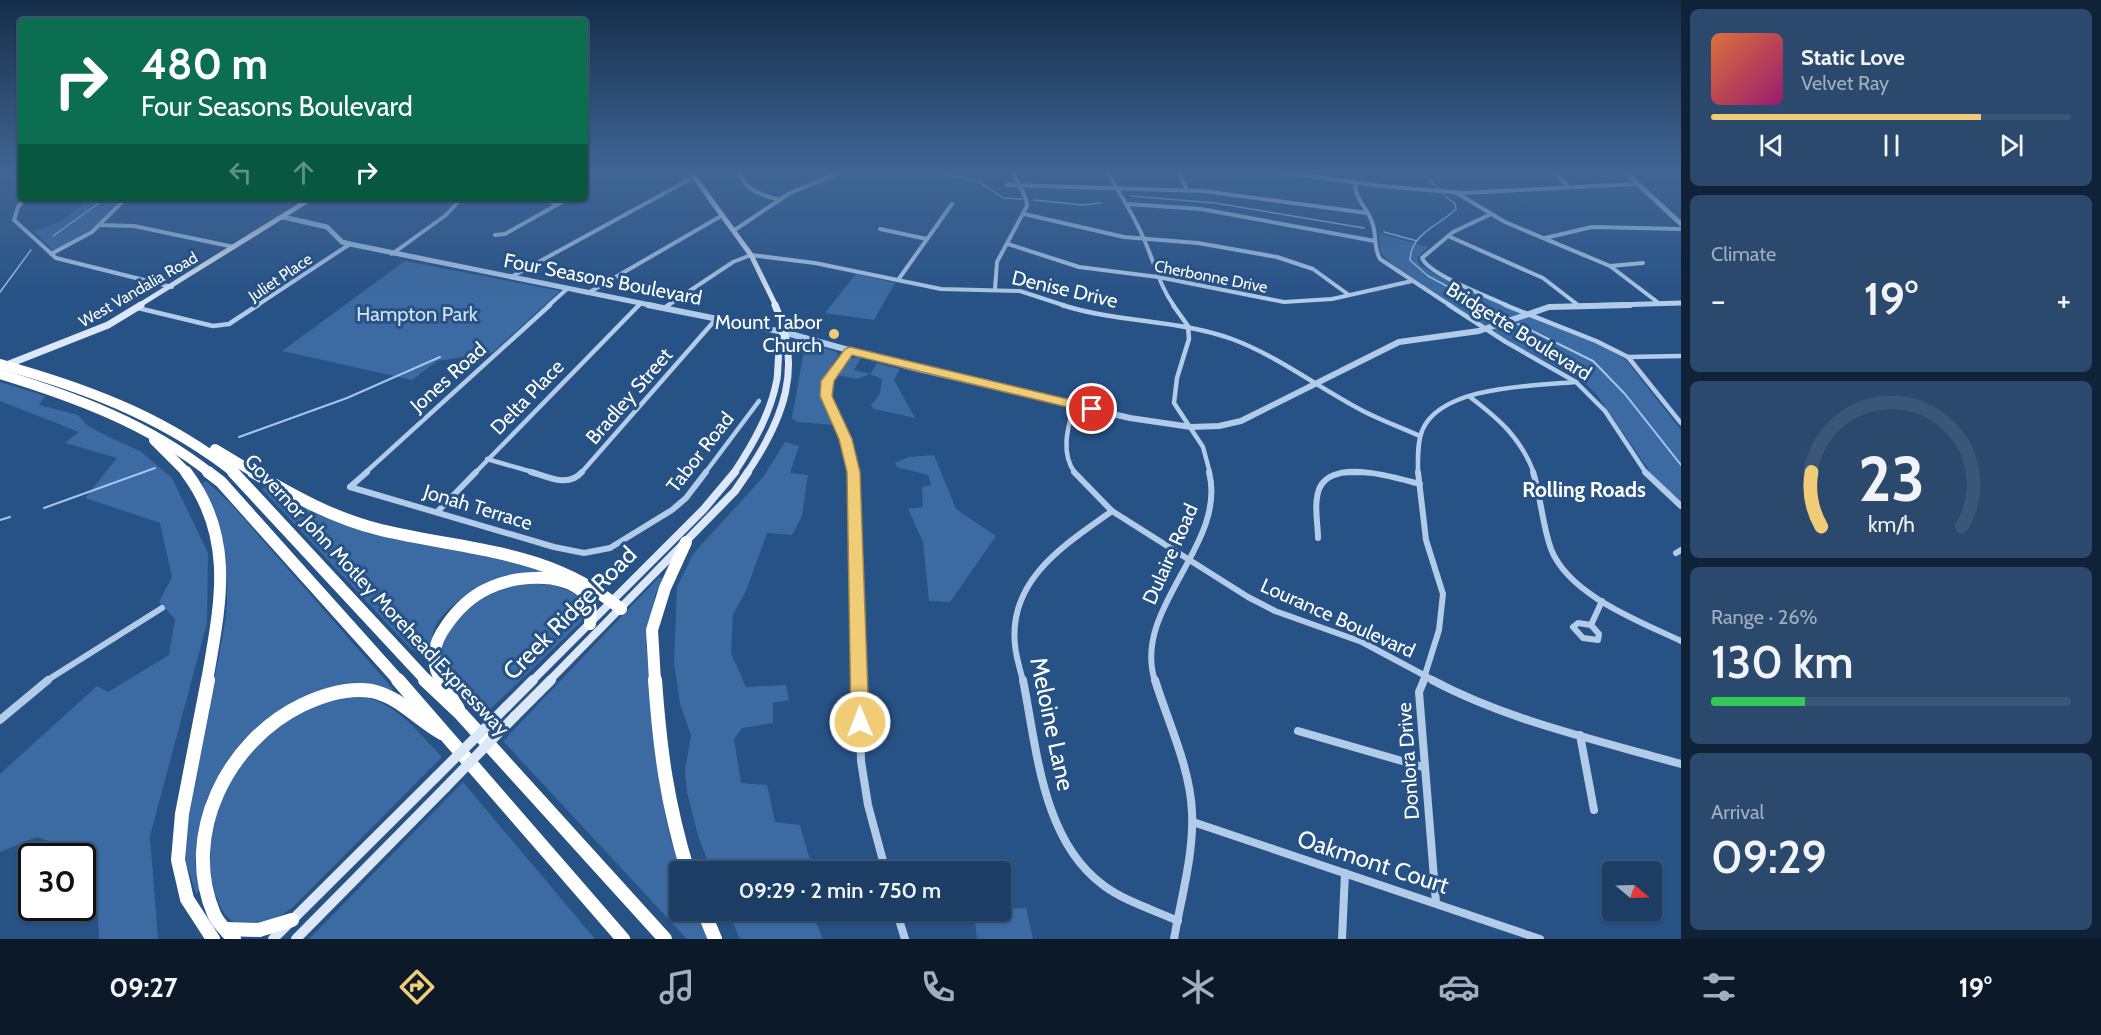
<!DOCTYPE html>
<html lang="en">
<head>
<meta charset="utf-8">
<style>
  body { margin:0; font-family:Cabin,sans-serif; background:#2a496d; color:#f1f3f6; height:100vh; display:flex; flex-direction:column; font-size:22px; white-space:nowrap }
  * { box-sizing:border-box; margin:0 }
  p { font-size:20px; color:#a0aebf }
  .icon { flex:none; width:33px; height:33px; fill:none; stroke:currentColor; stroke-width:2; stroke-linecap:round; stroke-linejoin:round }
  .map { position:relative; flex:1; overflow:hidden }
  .panel { display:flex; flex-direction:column; gap:9px; padding:9px; background:#102237; width:420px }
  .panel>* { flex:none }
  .top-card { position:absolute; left:18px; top:18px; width:570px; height:183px; border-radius:6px; box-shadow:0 2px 4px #0004,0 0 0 2px #3b5778; background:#0b6e4f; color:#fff; overflow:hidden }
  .needle { width:39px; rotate:109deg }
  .fabs { position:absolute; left:1602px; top:861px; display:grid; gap:12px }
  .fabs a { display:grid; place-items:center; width:60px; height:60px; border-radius:6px; background:#1d3e64; box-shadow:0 2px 4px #0004,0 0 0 2px #3b5778; font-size:30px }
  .speed { position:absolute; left:18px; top:843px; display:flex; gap:12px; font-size:30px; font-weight:700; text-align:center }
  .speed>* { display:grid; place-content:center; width:78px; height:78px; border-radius:50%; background:#1d3e64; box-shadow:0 2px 4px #0004,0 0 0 2px #3b5778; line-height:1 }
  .speed .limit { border:3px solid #111; border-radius:9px; background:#fff; color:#111 }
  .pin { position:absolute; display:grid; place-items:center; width:51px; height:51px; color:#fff; margin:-26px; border:3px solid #fff; border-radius:50%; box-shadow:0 2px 6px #0007 }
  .me { position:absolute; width:66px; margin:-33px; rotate:359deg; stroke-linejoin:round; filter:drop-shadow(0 0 4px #0008) }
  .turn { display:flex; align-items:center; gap:21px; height:126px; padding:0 24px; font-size:27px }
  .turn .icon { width:78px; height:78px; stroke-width:2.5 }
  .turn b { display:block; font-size:42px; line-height:51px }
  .lanes { display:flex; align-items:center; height:57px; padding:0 24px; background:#0003; justify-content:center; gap:30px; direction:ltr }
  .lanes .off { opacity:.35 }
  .big { font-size:45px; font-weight:600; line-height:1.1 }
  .panel .widget { flex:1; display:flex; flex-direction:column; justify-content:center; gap:9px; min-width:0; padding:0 21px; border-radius:9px; background:#2a496d }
  .panel .dial { align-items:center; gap:0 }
  .dial svg { height:156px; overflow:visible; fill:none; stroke:#3b5778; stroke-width:7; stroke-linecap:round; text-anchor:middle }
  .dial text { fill:#f1f3f6; stroke:none }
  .song { display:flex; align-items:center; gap:18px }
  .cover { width:72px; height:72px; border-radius:9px; background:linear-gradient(135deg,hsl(20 70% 55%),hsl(320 70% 35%)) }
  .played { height:6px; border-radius:3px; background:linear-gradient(90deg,#f1cc77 75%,#3b5778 75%) }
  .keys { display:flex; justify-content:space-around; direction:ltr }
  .heat { display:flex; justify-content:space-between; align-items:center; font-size:33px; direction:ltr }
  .charge { height:9px; border-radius:4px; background:linear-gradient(90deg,#34c759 26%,#3b5778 0) }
  .trip { position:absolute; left:669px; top:861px; width:342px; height:60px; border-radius:6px; background:#1d3e64; box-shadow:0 2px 4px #0004,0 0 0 2px #3b5778; font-weight:600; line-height:60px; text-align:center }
  .tab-bar { display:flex; height:96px; justify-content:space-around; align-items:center; background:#0c1928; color:#a0aebf }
  .tab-bar .icon { width:42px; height:42px }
  .tab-bar .current { color:#f1cc77 }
  .tab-bar b { font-size:27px; color:#f1f3f6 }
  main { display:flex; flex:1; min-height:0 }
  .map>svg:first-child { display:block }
  .green { fill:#3b6ba2 }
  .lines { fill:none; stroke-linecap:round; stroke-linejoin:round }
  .stream-far1 { stroke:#a6c6e9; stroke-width:1.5 }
  .stream { stroke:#a6c6e9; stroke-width:2 }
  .minor-far3 { stroke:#b2cbe8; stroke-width:4 }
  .minor-far2 { stroke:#b2cbe8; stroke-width:4.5 }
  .minor-far1 { stroke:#b2cbe8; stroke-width:6 }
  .minor { stroke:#b2cbe8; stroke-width:8 }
  .tertiary-far1 { stroke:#b2cbe8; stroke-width:5 }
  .tertiary { stroke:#b2cbe8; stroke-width:6 }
  .secondary-far3 { stroke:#dce8f7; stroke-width:5 }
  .secondary-far2 { stroke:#dce8f7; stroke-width:7 }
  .secondary-far1 { stroke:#dce8f7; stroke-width:8 }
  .secondary { stroke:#dce8f7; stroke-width:10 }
  .motorway-far2 { stroke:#fff; stroke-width:10 }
  .motorway-far1 { stroke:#fff; stroke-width:12 }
  .motorway { stroke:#fff; stroke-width:14 }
  .secondary-bridge { stroke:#dce8f7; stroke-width:10 }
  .motorway-bridge { stroke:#fff; stroke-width:10 }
  .route { fill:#f1cc77; stroke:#9d854d; stroke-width:1.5 }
  .poi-dot { fill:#f1cc77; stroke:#275286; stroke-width:2 }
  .labels { text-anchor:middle; stroke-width:6; stroke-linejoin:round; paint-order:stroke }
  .far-street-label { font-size:16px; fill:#fff; stroke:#275286 }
  .street-label { font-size:20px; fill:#fff; stroke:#275286 }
  .park-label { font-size:20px; fill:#d5e5f6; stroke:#275286 }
  .poi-label { font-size:20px; fill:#fff; stroke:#275286; text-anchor:end }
  .neighbourhood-label { font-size:21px; font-weight:bold; fill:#fff; stroke:#275286 }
  .near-street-label { font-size:24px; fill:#fff; stroke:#275286 }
</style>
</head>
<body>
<main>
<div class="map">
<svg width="1681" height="939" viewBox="0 0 1681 939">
  <rect width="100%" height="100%" fill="#275286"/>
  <!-- green -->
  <g class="green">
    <polygon points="90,198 122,198 91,229 57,249 52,250 34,231 64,220"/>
    <polygon points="1379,233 1428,247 1417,258 1420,265 1436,275 1507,308 1599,344 1626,360 1681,430 1681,501 1655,479 1597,395 1583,381 1516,345 1395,267 1380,252"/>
    <polygon points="405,261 560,291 492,353 437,361 412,380 282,351"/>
    <polygon points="856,274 895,283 874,320 825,313"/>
    <path d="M817,346L837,352L838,356C818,385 815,393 834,425L797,422L792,418L803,356L806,351Z"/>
    <polygon points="857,357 861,358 854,370 870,374 877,363 900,369 894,380 915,418 874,409 871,405 880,394 882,379 870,374 857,379 836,375 849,359"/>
    <polygon points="0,382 45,396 39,405 78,415 88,426 111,438 140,451 172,478 208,553 207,623 150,836 158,939 99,939 95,855 36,837 0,852 0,774 97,686 108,692 169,655 175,619 159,602 172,577 160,523 85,498 117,458 65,443 79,432 0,401"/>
    <polygon points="785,442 799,446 790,473 808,475 802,516 792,535 767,533 746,591 733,614 731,653 746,687 786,685 789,700 773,703 773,723 742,728 734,739 741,783 767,785 775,822 800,825 813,871 712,871 699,839 687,793 685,770 691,735 680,704 674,662 677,587 693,554 764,476"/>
    <polygon points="934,455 956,509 996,536 950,602 929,601 923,542 908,509 923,507 922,487 931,485 928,475 897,467 895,463 909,457"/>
    <path d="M206,481L231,504L393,689L390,692L336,689L237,750L219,775L206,801L195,860L199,891L196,894L186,862V831L226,617C230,568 223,527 202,483Z"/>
    <path d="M266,487C310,511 359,531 408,542C450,551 521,555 556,578C509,584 471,579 439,620C431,631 432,651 424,658L409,647L262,489Z"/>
    <polygon points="659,577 663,579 655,595 646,646 660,785 667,825 680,871 680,910 694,911 708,939 687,939 503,741"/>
    <path d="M521,583L553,585L577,594L585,611L581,622L482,717C467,703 444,683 440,662C435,631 461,607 486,593C496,587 510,586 521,583Z"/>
    <path d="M361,696C398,704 417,731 442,757L293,907C277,919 254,932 234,922C220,915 213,889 211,874C205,812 237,748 291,715C311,704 339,698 361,696Z"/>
    <polygon points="463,782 595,939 309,939"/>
    <polygon points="1026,908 1033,939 977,939 974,911"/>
    <polygon points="728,911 811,911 823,939 740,939"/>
  </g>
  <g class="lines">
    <!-- stream-far1 -->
    <g class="stream-far1">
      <polyline points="929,171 980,182 1003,198 1022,199"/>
      <polyline points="1419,171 1439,189"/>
      <path d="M1444,195L1455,204L1456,209C1439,226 1411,233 1410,260L1428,276L1484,306"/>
      <polyline points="1131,196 1215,203 1364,228"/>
      <polyline points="1034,200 1083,205 1101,203"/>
      <polyline points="1384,232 1417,241"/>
      <polyline points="53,236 106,198"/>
      <polyline points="0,292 31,250"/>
    </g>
    <!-- stream -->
    <g class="stream">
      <polyline points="1481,305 1501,315"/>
      <polyline points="1518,324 1593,361 1625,394 1681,465"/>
      <polyline points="239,437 347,398 440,357"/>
      <polyline points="44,508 155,468"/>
      <polyline points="0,520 10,517"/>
    </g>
    <!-- minor-far3 -->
    <g class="minor-far3">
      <path d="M740,171C743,191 763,195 780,200"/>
      <path d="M1106,171C1120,193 1133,214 1143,237C1154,261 1159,285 1174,306"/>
      <polyline points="1183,171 1180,175 1187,191"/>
      <polyline points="1273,171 1381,186 1462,193 1636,184"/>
      <polyline points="1552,171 1568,186"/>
      <path d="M1355,183C1355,200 1367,207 1372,222C1377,234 1373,247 1380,259L1451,306"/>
      <polyline points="1007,185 1203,191 1367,213"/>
      <polyline points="1455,192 1505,222 1610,266 1660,304"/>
      <polyline points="25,198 18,207 14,220 56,258 172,287"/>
      <polyline points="543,198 557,205"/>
      <polyline points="460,200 492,198"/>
      <polyline points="1127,204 1201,209 1375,241"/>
      <polyline points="1024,214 1124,237 1198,243 1277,257 1313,269 1349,295"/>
      <path d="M1489,215L1453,232L1422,258C1429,275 1490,297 1508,306"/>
      <polyline points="99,225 134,226 234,247"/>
      <polyline points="880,229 927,239"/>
      <polyline points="733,231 790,193 844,171"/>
      <polyline points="495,235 505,234 569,198"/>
      <polyline points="1448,236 1543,278 1578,305"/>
      <polyline points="1545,238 1592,227 1681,229"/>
      <polyline points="1008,244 1079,267 1158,277 1284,302 1332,299 1412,281"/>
      <polyline points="51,254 92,232 126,198"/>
      <polyline points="392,254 446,215 462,198"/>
      <polyline points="1610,266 1643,263"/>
      <polyline points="511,277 694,177"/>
      <polyline points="898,280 952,204"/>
      <path d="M995,289L997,262L1027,206C1027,192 1015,184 1014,171"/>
      <polyline points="588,293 721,216"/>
      <polyline points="256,306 350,244"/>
      <polyline points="548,306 567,289"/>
      <polyline points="638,306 640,304"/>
      <polyline points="667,306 733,262 751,255 815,263 941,289 1020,291 1066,306"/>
    </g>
    <!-- minor-far2 -->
    <g class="minor-far2">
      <path d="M1062,305C1118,323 1177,319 1232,339C1280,357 1320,389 1365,412C1383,421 1402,428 1420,436"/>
      <polyline points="1173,305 1188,326 1189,339 1177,378 1174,403 1203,447 1210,473"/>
      <polyline points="1449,305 1506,342 1576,382 1605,411 1646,473"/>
      <polyline points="1505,305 1596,341 1628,357 1681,423"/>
      <polyline points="138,308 213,326 229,324 258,305"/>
      <polyline points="664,308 669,305"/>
      <polyline points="850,351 831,375 825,392 829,407 846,439 854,473"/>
      <polyline points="1628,357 1681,356"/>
      <path d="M1470,397C1499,419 1521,438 1534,473"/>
      <path d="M1074,405C1068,427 1060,453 1075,473"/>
      <polyline points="487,459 536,473"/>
      <polyline points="365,473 550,305"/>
      <polyline points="475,473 639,305"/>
      <polyline points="581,473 716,319"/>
      <polyline points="705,473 759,401"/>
      <polyline points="1341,473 1369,473"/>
      <path d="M1418,473C1418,460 1417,444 1422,431C1440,385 1534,386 1576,382"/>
    </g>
    <!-- minor-far1 -->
    <g class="minor-far1">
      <path d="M531,472C549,477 568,488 582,472"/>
      <polyline points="854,472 859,681"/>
      <polyline points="1074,472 1112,511 1248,597 1275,611 1362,642 1435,681"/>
      <polyline points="1418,472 1426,540 1443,594 1439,630 1423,681"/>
      <path d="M1533,472C1541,497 1542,524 1551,549C1569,595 1639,621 1681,641"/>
      <polyline points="1645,472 1681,506"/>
      <polyline points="350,487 554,547 584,553 610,548 672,510 686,498 706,472"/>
      <polyline points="350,487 367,472"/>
      <polyline points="437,512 476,472"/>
      <path d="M1318,538C1318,523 1313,502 1320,487C1335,458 1396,478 1420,484"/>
      <polyline points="1676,553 1681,550"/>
      <polygon points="1578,623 1591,625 1599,634 1598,640 1583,638 1573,627"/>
      <polyline points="1591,625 1602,601"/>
      <polyline points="46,681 162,608"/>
      <path d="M1023,681C1020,669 1016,657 1015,645C1008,579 1066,544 1112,511"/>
      <path d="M1155,681C1131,608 1228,545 1209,472"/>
    </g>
    <!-- minor -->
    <g class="minor">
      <polyline points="859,680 861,761 868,805 886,872"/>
      <path d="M1023,680C1037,749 1042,840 1103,885C1124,901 1154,910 1178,921"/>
      <path d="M1155,680C1168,722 1190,767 1192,812C1194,854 1181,898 1174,939"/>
      <polyline points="1424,680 1419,692 1436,903"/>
      <path d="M1432,680C1509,721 1597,740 1681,764"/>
      <polyline points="0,720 48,680"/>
      <polyline points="1298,731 1423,767"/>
      <polyline points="1580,735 1594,810"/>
      <polyline points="1193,822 1540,939"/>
      <polyline points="896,910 905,939"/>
      <polyline points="1342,939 1345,873"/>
    </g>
    <!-- tertiary-far1 -->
    <g class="tertiary-far1">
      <polyline points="1624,171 1681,224"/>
      <polyline points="283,217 327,227 342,242 350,244 655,306"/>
      <polyline points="1581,306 1681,303"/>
    </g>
    <!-- tertiary -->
    <polyline class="tertiary" points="648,305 783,332 914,368 1130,418 1191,427 1219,426 1241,421 1399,342 1479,331 1549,307 1630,305"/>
    <!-- secondary-far3 -->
    <g class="secondary-far3">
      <polyline points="690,171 751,255 776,306"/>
      <polyline points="138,306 312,198"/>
    </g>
    <!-- secondary-far2 -->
    <g class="secondary-far2">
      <polyline points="790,350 812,341"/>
      <polyline points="4,366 108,325 141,305"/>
      <path d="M734,473C753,444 771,413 777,379C779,363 777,347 783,332"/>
      <path d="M747,473C783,420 804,367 775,305"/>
    </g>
    <!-- secondary-far1 -->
    <g class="secondary-far1">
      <polyline points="532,681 703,510 735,472"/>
      <polyline points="549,681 735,491 748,472"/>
    </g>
    <!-- secondary -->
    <g class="secondary">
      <polyline points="506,707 533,680"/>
      <polyline points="515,716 551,680"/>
      <polyline points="273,939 436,777"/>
      <polyline points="296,939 445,788"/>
    </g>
    <!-- motorway-far2 -->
    <g class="motorway-far2">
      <path d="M17,369C97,392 169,421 235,473"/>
      <path d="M0,374C75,397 148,424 210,473"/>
      <polyline points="154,440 187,473"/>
      <polyline points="215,449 255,473"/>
    </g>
    <!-- motorway-far1 -->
    <g class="motorway-far1">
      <path d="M186,472C236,538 220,605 207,681"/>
      <polyline points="208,472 221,482 399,681"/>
      <polyline points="233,472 427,681"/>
      <path d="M253,472C293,496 335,519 381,530C469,551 548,549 621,609"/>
      <path d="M441,681C430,661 433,644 446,626C457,610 470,597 487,589C513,576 560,571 584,593C592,601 591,614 590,624"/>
      <polyline points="655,681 652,630 665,588 686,542"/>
    </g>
    <!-- motorway -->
    <g class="motorway">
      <polyline points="208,680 182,814 178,860 187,899 213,939"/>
      <polyline points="398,680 623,939"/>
      <polyline points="425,680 461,714 665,939"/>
      <polyline points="440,680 458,709"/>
      <path d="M655,680C660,751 667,803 688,872"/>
      <polyline points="703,910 715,939"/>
      <polyline points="226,929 259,930 292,920"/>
      <path d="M234,939C227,931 218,924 214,914C180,834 228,741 302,705C323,695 349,687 372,691C400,697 418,720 442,733"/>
    </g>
    <!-- secondary-bridge -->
    <g class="secondary-bridge">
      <polyline points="436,777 506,707"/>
      <polyline points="445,788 515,716"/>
    </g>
    <!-- motorway-bridge -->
    <polyline class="motorway-bridge" points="0,364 17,369"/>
  </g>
  <!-- sky -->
  <linearGradient id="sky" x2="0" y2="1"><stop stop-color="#152d4a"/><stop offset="0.57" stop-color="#416695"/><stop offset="1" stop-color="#416695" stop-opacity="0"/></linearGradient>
  <rect width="1681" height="302" fill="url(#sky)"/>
  <!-- route -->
  <polygon class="route" points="850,347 1092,405 1099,409 1092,413 852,355 834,381 832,396 852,439 860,472 869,722 867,728 860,730 854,728 851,722 847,472 839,439 820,396 821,381 845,349"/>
  <!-- markers -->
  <circle class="poi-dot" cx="834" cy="334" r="6"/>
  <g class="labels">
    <!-- far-street labels -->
    <g class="far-street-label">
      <text transform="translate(1211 276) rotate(11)" y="6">Cherbonne Drive</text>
      <text transform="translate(280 277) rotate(-34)" y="6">Juliet Place</text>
      <text transform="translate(138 289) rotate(-30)" y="6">West Vandalia Road</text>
    </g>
    <!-- street labels -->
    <g class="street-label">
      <text transform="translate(603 279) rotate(11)" y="7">Four Seasons Boulevard</text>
      <text transform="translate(1065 289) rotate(13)" y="7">Denise Drive</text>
      <text transform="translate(1519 331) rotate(32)" y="7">Bridgette Boulevard</text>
      <text transform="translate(448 377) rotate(-42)" y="7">Jones Road</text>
      <text transform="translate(629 396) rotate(-49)" y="7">Bradley Street</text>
      <text transform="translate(527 397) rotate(-46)" y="7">Delta Place</text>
      <text transform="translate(700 452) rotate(-52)" y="7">Tabor Road</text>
      <text transform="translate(478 507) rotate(17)" y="7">Jonah Terrace</text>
      <text transform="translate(1170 554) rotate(-66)" y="7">Dulaire Road</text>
      <text transform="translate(377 595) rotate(47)" y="7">Governor John Motley Morehead Expressway</text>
      <text transform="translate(1338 618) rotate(24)" y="7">Lourance Boulevard</text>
      <text transform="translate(1408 761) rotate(-94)" y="7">Donlora Drive</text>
    </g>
    <!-- park labels -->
    <g class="park-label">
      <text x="417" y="321">Hampton Park</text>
    </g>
    <!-- poi labels -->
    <g class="poi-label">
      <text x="822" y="329">Mount Tabor<tspan x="822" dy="23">Church</tspan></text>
    </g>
    <!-- neighbourhood labels -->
    <g class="neighbourhood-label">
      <text x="1584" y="497">Rolling Roads</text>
    </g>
    <!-- near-street labels -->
    <g class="near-street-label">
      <text transform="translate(570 613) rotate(-45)" y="8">Creek Ridge Road</text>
      <text transform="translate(1052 724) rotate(78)" y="8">Meloine Lane</text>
      <text transform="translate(1373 862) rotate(18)" y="8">Oakmont Court</text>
    </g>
  </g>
</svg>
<div class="fabs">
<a><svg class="needle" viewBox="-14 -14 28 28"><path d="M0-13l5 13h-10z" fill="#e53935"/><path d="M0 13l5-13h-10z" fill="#a0aebf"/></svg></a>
</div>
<div class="speed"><div class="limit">30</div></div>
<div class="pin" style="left:1092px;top:409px;background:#d93025"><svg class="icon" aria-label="arrive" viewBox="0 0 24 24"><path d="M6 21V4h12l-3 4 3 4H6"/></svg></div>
<svg class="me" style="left:860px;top:722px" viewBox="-20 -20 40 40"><circle r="17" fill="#f1cc77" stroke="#fff" stroke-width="3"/><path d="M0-11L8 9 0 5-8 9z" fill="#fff"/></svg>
<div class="trip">09:29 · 2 min · 750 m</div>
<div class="top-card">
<div class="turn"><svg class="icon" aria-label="right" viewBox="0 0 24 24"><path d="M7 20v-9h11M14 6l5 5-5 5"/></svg><div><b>480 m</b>Four Seasons Boulevard</div></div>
<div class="lanes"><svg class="icon off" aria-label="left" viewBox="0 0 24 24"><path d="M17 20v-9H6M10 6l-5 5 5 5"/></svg><svg class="icon off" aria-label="ahead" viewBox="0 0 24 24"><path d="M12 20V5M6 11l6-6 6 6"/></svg><svg class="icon" aria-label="right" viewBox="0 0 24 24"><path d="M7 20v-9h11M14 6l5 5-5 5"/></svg></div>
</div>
</div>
<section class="panel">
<div class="widget">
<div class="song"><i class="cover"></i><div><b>Static Love</b><p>Velvet Ray</p></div></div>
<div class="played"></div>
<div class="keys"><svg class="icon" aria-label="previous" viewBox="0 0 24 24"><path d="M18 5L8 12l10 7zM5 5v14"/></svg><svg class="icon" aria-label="pause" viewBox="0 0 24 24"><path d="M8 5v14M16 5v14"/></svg><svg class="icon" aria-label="next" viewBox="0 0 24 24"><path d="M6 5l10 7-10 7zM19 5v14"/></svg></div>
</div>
<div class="widget"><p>Climate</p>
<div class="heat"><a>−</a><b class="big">19°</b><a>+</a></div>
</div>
<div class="widget dial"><svg viewBox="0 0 100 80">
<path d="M14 69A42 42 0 1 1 86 69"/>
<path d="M14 69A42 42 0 0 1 9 41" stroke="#f1cc77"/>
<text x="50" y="56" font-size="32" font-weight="700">23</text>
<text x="50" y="72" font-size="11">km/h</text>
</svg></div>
<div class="widget"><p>Range · 26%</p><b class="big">130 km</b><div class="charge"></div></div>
<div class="widget"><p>Arrival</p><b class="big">09:29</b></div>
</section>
</main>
<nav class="tab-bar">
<b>09:27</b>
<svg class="icon current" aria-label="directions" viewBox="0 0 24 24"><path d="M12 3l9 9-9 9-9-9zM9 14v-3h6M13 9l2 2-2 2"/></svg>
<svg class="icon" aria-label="music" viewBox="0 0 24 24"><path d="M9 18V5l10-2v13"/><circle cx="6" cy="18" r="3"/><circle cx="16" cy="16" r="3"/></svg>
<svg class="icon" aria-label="phone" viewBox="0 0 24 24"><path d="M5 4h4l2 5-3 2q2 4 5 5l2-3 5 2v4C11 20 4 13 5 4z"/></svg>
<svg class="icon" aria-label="climate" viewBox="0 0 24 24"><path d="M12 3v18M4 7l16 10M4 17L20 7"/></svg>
<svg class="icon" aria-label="car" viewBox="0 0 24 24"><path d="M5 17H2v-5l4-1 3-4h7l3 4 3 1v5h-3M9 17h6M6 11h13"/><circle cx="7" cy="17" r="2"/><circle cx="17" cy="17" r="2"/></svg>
<svg class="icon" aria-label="filters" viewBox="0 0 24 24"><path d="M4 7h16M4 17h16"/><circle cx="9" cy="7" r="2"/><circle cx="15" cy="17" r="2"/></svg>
<b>19°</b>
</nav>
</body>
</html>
